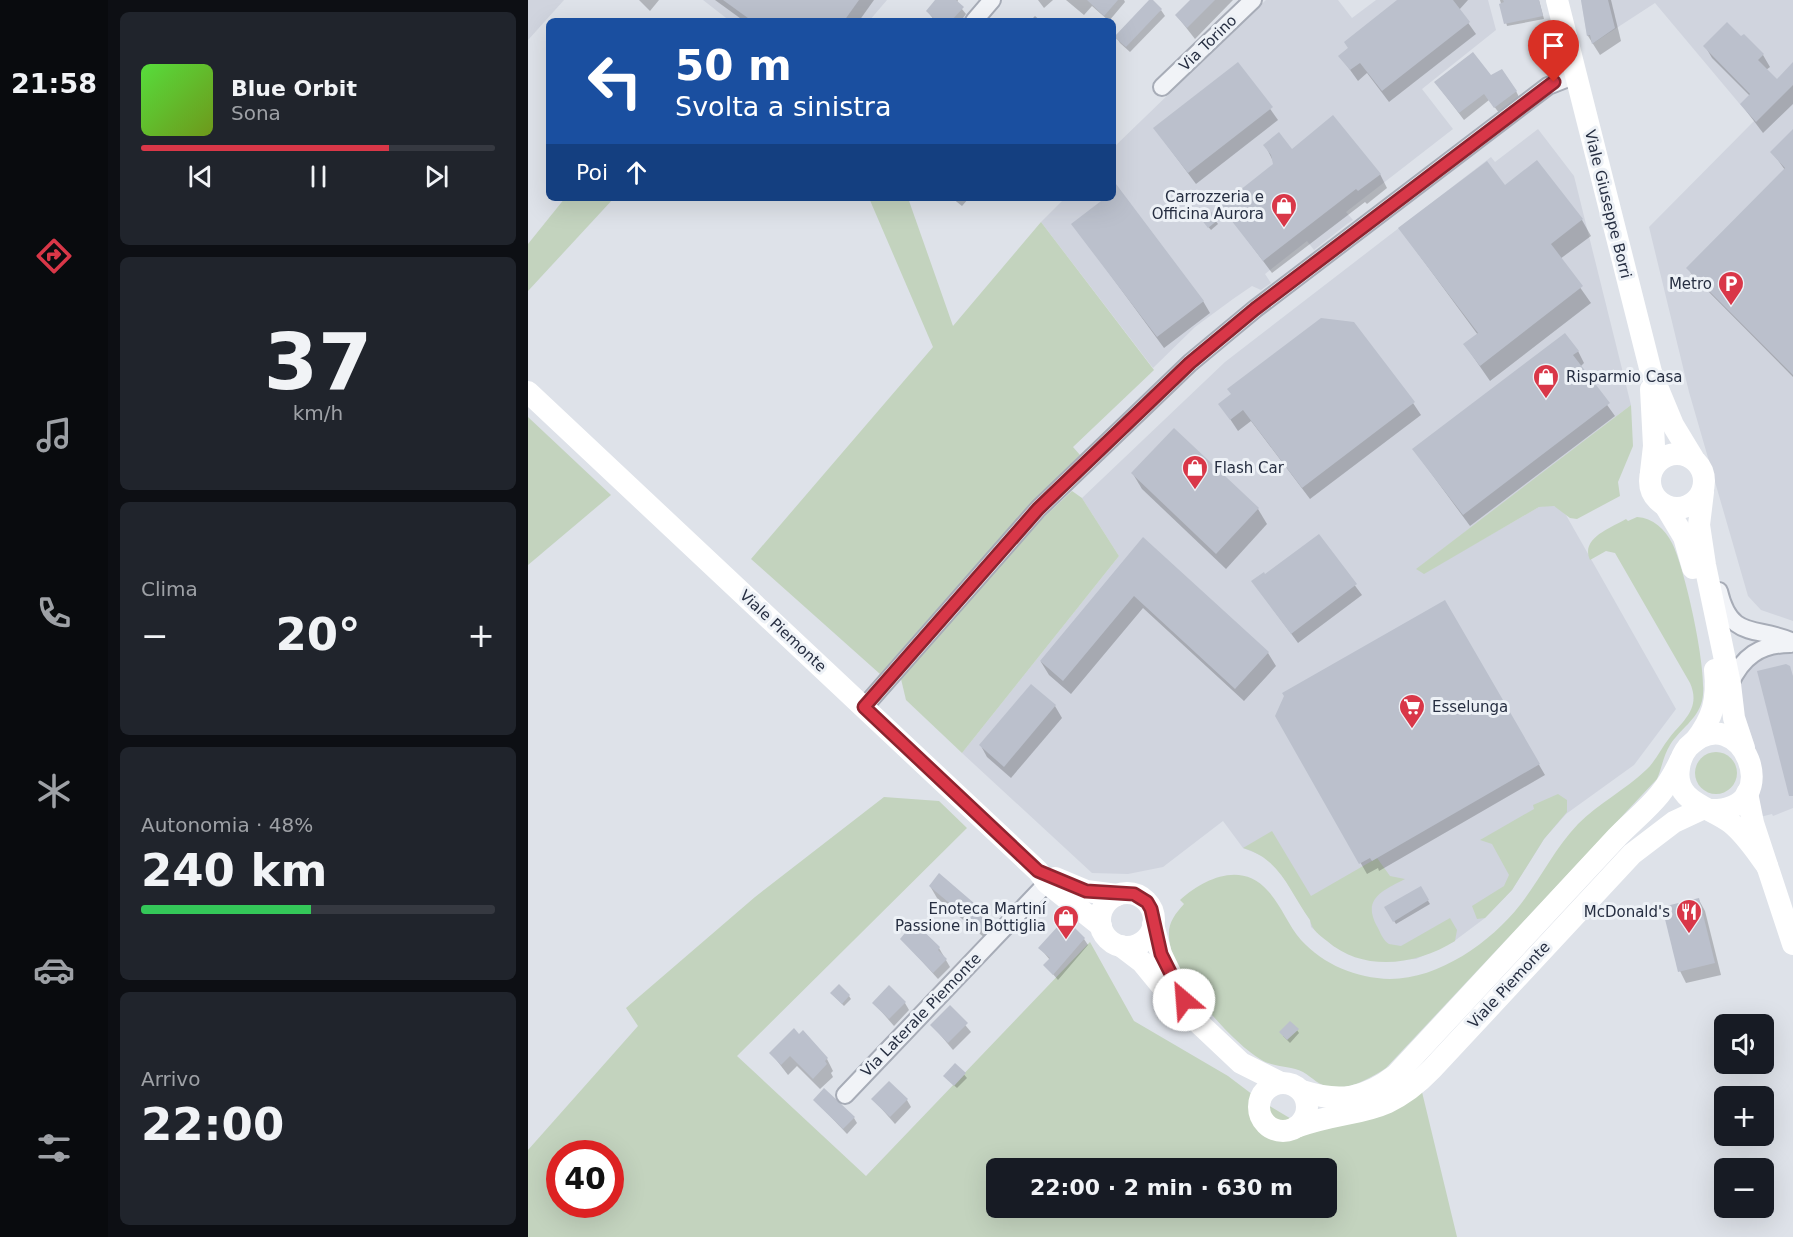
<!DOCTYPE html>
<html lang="it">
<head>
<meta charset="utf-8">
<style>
  body { margin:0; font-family:"DejaVu Sans",sans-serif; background:#20242c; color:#f1f3f6; height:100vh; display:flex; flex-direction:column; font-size:22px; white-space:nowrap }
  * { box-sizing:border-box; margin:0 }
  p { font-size:20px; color:#9ea1a6 }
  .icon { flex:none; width:33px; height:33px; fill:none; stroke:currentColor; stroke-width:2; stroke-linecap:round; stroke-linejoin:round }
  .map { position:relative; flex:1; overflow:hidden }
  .drawer { display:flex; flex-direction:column; gap:12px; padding:12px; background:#0d0f14; width:420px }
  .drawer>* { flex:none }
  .banner { position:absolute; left:18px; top:18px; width:570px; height:183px; border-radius:9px; box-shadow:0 6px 24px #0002; background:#1a4fa0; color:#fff; overflow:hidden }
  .fabs { position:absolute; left:1186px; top:1014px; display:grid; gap:12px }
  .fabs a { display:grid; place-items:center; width:60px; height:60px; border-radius:9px; background:#171b24; box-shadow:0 6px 24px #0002; font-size:30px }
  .speed { position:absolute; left:18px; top:1140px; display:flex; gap:12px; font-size:30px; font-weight:700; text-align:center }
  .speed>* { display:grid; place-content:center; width:78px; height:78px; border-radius:50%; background:#171b24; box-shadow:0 6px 24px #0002; line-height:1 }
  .speed .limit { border:9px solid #d22; background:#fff; color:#111 }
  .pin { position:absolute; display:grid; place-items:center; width:51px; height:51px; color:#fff; margin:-62px -26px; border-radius:50% 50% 50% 0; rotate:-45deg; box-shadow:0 0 6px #0007 }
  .pin .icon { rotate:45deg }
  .me { position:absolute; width:66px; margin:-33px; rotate:333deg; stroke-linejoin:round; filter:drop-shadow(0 0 4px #0008) }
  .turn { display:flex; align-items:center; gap:21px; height:126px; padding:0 30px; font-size:27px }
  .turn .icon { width:78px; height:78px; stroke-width:2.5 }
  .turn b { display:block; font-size:42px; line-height:51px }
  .then { display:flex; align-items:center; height:57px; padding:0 30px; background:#0003; gap:12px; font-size:22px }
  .big { font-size:45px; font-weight:700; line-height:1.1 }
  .drawer .widget { flex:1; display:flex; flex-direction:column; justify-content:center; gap:9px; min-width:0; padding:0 21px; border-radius:9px; background:#20242c }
  .drawer .dial { align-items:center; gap:0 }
  .dial b { font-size:78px; line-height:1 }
  .song { display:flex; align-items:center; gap:18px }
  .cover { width:72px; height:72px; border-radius:9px; background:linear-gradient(135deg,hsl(110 70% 55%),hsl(80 70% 35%)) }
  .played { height:6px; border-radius:3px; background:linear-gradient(90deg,#d93748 70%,#363941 70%) }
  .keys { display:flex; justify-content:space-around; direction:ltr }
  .heat { display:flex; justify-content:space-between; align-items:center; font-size:33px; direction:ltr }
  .charge { height:9px; border-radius:4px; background:linear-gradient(90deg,#34c759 48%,#363941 0) }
  .trip { position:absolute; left:458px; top:1158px; width:351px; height:60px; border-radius:9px; background:#171b24; box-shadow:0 6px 24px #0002; font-weight:700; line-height:60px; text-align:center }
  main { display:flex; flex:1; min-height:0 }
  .menu { display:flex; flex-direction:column; width:108px; justify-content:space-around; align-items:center; background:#090b0e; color:#9ea1a6 }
  .menu .icon { width:42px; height:42px }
  .menu .active { color:#d93748 }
  .menu b { font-size:27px; color:#f1f3f6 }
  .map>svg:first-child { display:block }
  .built { fill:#d0d4de }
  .green { fill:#c3d3be; fill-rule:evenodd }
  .shadow { fill:#0003 }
  .building { fill:#bbc0cc }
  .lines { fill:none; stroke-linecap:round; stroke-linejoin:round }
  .street-casing { stroke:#a7acb7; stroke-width:20 }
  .street { stroke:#f1f3f7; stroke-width:16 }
  .secondary { stroke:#fff; stroke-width:22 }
  .route-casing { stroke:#8d242f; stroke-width:15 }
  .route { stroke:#d93748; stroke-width:10 }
  .labels { text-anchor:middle; stroke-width:6; stroke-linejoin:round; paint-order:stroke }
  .street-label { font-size:15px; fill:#262e41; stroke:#edf1f6 }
  .poi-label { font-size:15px; fill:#262e41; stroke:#edf1f6; text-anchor:end }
</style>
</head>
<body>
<main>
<nav class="menu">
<b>21:58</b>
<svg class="icon active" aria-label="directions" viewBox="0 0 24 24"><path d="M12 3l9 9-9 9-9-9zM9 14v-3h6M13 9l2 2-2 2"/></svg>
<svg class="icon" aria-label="music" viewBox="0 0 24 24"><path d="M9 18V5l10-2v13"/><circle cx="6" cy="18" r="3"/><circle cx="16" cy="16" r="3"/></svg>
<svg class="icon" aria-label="phone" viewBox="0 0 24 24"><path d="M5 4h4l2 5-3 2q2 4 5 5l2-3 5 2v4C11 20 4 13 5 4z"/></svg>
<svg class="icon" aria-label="climate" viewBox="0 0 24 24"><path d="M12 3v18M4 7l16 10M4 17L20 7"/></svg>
<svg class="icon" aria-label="car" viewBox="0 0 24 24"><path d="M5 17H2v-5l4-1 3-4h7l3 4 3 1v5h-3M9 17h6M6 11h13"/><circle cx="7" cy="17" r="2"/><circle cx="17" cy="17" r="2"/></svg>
<svg class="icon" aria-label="filters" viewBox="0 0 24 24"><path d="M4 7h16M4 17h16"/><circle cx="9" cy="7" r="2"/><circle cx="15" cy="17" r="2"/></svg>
</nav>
<section class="drawer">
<div class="widget">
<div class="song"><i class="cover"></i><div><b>Blue Orbit</b><p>Sona</p></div></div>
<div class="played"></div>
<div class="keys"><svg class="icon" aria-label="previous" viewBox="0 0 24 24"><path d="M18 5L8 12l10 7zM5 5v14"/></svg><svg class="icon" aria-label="pause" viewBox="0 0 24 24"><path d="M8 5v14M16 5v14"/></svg><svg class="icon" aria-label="next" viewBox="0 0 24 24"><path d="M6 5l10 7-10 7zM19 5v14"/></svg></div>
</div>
<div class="widget dial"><b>37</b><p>km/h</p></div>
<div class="widget"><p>Clima</p>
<div class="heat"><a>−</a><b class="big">20°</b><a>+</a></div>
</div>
<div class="widget"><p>Autonomia · 48%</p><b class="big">240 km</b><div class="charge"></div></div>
<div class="widget"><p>Arrivo</p><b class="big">22:00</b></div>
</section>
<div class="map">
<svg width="1265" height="1237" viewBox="0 0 1265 1237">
  <rect width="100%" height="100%" fill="#dee2e9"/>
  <!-- built -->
  <g class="built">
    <polygon points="0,0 36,0 0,40"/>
    <polygon points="175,0 359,0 341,21 202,21"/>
    <polygon points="738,0 810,0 824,18 848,0 960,0 968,30 894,89 925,129 818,212 825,220 819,224 786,250 779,241 737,274 743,283 733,290 724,286 705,299 667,327 625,368 513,222 537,198 585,198 585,148"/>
    <polygon points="1053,0 1265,0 1265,621 1233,610 1220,596 1161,392 1121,227 1226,121 1127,3 1064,44 1062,36 1059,36"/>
    <polygon points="1010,129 1046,176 1103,405 889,569 896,573 1011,507 1023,505 1031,508 1038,515 1148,709 1106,765 1038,814 1016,839 984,890 957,918 925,942 888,959 847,961 820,954 803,944 783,927 782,920 749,867 735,856 715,848 695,821 635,867 600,874 564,873 434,753 591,556 554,498 697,362 963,157 967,162"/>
    <polygon points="1255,651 1265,653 1265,808 1245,816 1244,814 1232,817 1229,801 1233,765 1215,728 1212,675 1229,658"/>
  </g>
  <!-- green -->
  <g class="green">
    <polygon points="37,198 86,198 0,291 0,244"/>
    <polygon points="341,198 380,198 425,326 513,222 626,370 545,447 552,455 501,505 352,674 223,559 405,347"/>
    <polygon points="1103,405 1105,446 1090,482 1092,496 1049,519 1042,518 1026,506 1011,507 896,574 888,569"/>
    <polygon points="0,417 83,495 0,565"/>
    <polygon points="544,491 554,498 591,556 434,753 378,700 373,679 514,519"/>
    <path d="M1109,517C1125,518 1137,529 1144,543C1157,568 1181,675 1174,701C1169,720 1152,729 1142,745C1135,756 1134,768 1129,779L858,1068C843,1078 822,1090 803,1087C791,1086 785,1078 775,1072C762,1065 745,1068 732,1059C702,1041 641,972 641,936C640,923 647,914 656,904L652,900C677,878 714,861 740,891C753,905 760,925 773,940C796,965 828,978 862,979C911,979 963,942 992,905C1013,878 1027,848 1050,824C1071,803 1097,790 1118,770C1128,761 1133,748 1142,737C1156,720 1173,708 1162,683L1087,553L1078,551L1062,560C1052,538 1083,528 1098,519L1100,521Z"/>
    <circle cx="1188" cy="773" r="21"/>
    <polygon points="1030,794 1039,800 1039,812 1016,839 984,890 957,918 949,919 944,906 976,886 981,875 964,844 952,840 1006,809 1005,805"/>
    <path d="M356,797L411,801L439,828L209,1056L338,1176L562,942L606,1021L700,1076L733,1101L765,1120L894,1092L929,1237H0V1150L110,1026L98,1008L227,897ZM32,1154H82V1204H32ZM468,1168H798V1208H468Z"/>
    <path d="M744,831L783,896L849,858L862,876L877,879C854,891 833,899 850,928C853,934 855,940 861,944L873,946L922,918L929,930L927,941C889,965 836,973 799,941C791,935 784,930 782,920C761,891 753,859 715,848Z"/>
  </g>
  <!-- shadow -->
  <g class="shadow">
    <polygon points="111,0 131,0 122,11"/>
    <polygon points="187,0 346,0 331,21 216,21"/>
    <polygon points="409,0 430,0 429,3 438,14 433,21 407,21 399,11"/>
    <polygon points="510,0 525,0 516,8"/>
    <polygon points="538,0 596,0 597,2 581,21 564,6 556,15"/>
    <polygon points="664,0 705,0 667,39 649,16"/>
    <polygon points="872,0 940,0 931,10 948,34 861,102 839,73 830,81 812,56"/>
    <polygon points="972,0 1011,0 1016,19 979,26"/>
    <polygon points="1054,0 1083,0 1093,41 1072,55 1060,36"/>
    <polygon points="633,10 637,16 602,52 592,43 588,37"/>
    <polygon points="507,16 513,21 502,21"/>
    <polygon points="1213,39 1235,55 1242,67 1238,70 1249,81 1265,64 1265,104 1235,133 1213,104 1222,96 1184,58 1177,46"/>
    <polygon points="710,64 750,120 668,184 627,129"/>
    <polygon points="962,77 988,91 992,99 972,114 961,100 936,120 908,83"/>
    <polygon points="1265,131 1265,377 1165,276 1160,268 1257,170 1244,152"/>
    <polygon points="737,145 852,174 859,188 839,204 837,202 744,273 694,206 747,165"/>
    <polygon points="977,187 1054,220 1063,236 1032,259 1063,303 962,381 937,345 950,335 872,229"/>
    <polygon points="585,194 675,301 682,313 636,348 545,224 580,198 585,198"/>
    <polygon points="424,198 441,198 434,206"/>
    <polygon points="679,209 690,224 683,230 673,218"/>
    <polygon points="1050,351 1056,363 1052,367 1087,416 942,526 886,450"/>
    <polygon points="885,403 893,415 782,499 723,421 710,431 692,404"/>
    <polygon points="605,474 730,509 739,524 698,569 614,489"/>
    <polygon points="790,536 834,595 770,643 725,582 737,576"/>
    <polygon points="615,540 740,653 748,666 716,701 615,608 543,694 521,675 513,662"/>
    <polygon points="916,602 1017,775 851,871 850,868 839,874 748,716"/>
    <polygon points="503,686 527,706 534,718 483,778 459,757 453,746"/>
    <polygon points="402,886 466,923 473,934 464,944 409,898"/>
    <polygon points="892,888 902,904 868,924 858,908"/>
    <polygon points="1171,900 1177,911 1193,975 1158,983 1152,971"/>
    <polygon points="374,939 411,948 422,967 410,979"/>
    <polygon points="556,939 560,945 530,980 517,965 522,960 512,948"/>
    <polygon points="306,996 321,996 323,999 316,1006"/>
    <polygon points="346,1003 377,1003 381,1010 366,1026"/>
    <polygon points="422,1007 443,1032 425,1050 404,1025"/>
    <polygon points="769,1030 771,1033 762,1043 755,1036"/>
    <polygon points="243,1053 299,1059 305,1071 303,1073 305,1077 292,1089 269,1066 260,1075"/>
    <polygon points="428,1065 439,1078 429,1088 419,1079"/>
    <polygon points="345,1099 379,1100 383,1107 367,1124"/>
    <polygon points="287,1100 326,1118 329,1123 319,1134"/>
  </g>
  <!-- building -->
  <g class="building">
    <polygon points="195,0 331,0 316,21 224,21"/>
    <polygon points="407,0 428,0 436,7 423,21 409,21 398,11"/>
    <polygon points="559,0 590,0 576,16"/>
    <polygon points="621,0 625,0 634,9 598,47 586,37"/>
    <polygon points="662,0 687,0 659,28 647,15"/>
    <polygon points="869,0 925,0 942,22 854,91 832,63 822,70 810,56 820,48 816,42"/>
    <polygon points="975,0 1011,0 1015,16 976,24 971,4 976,2"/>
    <polygon points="1053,0 1080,0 1087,28 1064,44 1062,35 1059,36"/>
    <polygon points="1199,22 1213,36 1216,34 1236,54 1230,60 1249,79 1265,62 1265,85 1228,122 1212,104 1222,94 1175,46"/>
    <polygon points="945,52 963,75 974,69 989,91 966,108 956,94 931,113 906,82"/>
    <polygon points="710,62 745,107 660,173 625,128"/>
    <polygon points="805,115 853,174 830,191 828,189 735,261 692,206 745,164 743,155 735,145 751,132 764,149"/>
    <polygon points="1265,129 1265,375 1158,268 1257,168 1242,152"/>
    <polygon points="1009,160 1055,219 1023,244 1055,286 952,366 935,344 950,333 870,228 959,161 977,185"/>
    <polygon points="585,180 676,301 629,337 543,224 577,198 585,198"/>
    <polygon points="679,207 690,220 680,228 669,214"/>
    <polygon points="793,318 826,322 887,402 774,488 715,410 702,420 690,404 703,394 699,389"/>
    <polygon points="1037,333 1051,351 1045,355 1082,403 935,515 884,449"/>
    <polygon points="646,428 731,508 688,554 603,473"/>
    <polygon points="791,534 829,584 763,634 723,581 736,572 737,574"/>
    <polygon points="615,537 741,652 707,689 606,596 535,681 512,661"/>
    <polygon points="917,600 1012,764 844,861 842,858 831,864 747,716 756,696 754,693"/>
    <polygon points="1258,664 1262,666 1265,676 1265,796 1261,796 1229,671"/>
    <polygon points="503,684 528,705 476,767 451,745"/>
    <polygon points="411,873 468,922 457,933 401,886"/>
    <polygon points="893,886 901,900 865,922 856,907"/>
    <polygon points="1171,898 1187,963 1150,972 1134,907"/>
    <polygon points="540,921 557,938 525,975 515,965 522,958 510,948 531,925 534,927"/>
    <polygon points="386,922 412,947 410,950 419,959 405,973 372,939"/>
    <polygon points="311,984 322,995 314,1004 302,993"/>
    <polygon points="361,985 378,1002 361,1019 344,1003"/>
    <polygon points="422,1005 440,1023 420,1043 402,1025"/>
    <polygon points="762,1021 771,1029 759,1040 751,1032"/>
    <polygon points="266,1028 271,1034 275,1030 300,1058 297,1061 299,1064 285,1079 262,1056 253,1065 241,1053"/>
    <polygon points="427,1063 438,1073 426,1086 415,1076"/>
    <polygon points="361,1081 380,1099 362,1117 343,1099"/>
    <polygon points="296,1088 327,1117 315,1129 285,1100"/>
  </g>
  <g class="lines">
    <defs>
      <g id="street">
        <polyline points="446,21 464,0"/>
        <polyline points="634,87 725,0"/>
        <path d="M1191,591C1203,642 1230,625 1265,642"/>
        <path d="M1202,684C1214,657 1232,644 1262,644"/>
        <polyline points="336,707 510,509 662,363 727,309 1020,86 1048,75"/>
        <polyline points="317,1095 519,883"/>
      </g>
    </defs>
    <!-- street casing -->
    <use href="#street" class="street-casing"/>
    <!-- street -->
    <use href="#street" class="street"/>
    <!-- secondary -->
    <g class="secondary">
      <polyline points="1029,0 1123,372 1145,425 1165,458"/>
      <polyline points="1123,389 1126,446 1123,472"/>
      <polyline points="0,392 510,871 519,883 573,926"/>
      <circle cx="1149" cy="481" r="27"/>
      <polyline points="1175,492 1171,525 1177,565 1202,684 1206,718 1216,748"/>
      <polyline points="1138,507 1156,537 1165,568"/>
      <path d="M1167,741C1185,718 1190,700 1187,670"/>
      <polyline points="1219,793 1225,823 1265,944"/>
      <path d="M1183,810C1261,811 1212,695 1160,747C1155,753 1152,760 1151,768C1145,802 1183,807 1203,823C1218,835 1228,851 1239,866"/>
      <polyline points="527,878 558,891 589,895"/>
      <circle cx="599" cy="920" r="27"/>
      <polyline points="625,924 633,954 652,993"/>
      <polyline points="593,946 614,962 642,996 713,1063 751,1082"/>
      <circle cx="755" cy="1107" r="24"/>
      <path d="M774,1091C812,1103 837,1099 868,1075L1089,837C1117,809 1135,798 1152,761"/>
      <path d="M768,1127C827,1106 855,1120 904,1069L1104,854L1146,822L1176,808"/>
    </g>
  </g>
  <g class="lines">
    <defs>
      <polyline id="route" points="656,1000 633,954 623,909 619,902 606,894 558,891 510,871 336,707 510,509 662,363 727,309 1026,82"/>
    </defs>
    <!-- route casing -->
    <use href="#route" class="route-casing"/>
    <!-- route -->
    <use href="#route" class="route"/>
  </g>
  <!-- icons -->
  <defs>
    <symbol id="shop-pin" viewBox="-11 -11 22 30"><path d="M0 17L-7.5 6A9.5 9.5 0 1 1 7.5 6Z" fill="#d93748" stroke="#edf1f6"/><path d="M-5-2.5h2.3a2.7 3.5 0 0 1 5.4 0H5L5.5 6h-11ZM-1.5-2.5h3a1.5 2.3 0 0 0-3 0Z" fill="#fff"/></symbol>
    <symbol id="parking-pin" viewBox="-11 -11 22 30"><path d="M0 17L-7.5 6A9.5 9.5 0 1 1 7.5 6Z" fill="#d93748" stroke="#edf1f6"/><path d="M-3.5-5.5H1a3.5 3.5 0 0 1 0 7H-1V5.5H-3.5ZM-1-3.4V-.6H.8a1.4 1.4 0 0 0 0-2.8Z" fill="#fff"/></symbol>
    <symbol id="supermarket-pin" viewBox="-11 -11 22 30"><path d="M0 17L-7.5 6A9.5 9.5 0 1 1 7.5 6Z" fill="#d93748" stroke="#edf1f6"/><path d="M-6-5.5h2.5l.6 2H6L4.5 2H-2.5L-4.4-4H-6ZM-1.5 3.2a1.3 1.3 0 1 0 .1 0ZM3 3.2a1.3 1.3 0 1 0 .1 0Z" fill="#fff"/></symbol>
    <symbol id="restaurant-pin" viewBox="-11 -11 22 30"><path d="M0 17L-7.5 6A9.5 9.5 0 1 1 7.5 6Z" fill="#d93748" stroke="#edf1f6"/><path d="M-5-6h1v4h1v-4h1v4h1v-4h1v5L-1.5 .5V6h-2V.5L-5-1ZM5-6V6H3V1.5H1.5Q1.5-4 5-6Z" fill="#fff"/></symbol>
  </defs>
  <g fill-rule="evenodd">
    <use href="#shop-pin" x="741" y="191" width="30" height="40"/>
    <use href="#parking-pin" x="1188" y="269" width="30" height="40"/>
    <use href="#shop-pin" x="1003" y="362" width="30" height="40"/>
    <use href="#shop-pin" x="652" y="453" width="30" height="40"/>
    <use href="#supermarket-pin" x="869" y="692" width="30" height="40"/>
    <use href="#restaurant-pin" x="1146" y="897" width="30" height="40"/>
    <use href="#shop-pin" x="523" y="903" width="30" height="40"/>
  </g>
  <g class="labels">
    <!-- street labels -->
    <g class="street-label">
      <text transform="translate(680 43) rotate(-44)" y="5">Via Torino</text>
      <text transform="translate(1080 204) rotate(76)" y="5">Viale Giuseppe Borri</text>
      <text transform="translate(255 631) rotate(43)" y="5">Viale Piemonte</text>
      <text transform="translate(981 985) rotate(-47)" y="5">Viale Piemonte</text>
      <text transform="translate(393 1015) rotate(-46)" y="5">Via Laterale Piemonte</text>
    </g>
    <!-- poi labels -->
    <g class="poi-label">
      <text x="736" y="202">Carrozzeria e<tspan x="736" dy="17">Officina Aurora</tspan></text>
      <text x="1184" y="289">Metro</text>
      <text x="1038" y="382" text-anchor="start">Risparmio Casa</text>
      <text x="686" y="473" text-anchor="start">Flash Car</text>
      <text x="904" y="712" text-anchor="start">Esselunga</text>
      <text x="518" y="914">Enoteca Martiní<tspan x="518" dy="17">Passione in Bottiglia</tspan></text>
      <text x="1142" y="917">McDonald's</text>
    </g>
  </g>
</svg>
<div class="fabs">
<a><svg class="icon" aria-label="sound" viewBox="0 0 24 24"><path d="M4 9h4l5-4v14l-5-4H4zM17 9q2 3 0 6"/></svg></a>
<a>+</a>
<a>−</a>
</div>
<div class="speed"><div class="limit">40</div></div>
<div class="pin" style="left:1026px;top:82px;background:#d93025"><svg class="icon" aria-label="arrive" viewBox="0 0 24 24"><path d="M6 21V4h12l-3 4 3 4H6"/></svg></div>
<svg class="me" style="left:656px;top:1000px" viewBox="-20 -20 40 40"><circle r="19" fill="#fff"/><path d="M0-13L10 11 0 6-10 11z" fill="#d93748"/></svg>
<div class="trip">22:00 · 2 min · 630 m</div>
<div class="banner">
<div class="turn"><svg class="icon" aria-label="left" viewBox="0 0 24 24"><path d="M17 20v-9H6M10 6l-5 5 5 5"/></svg><div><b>50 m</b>Svolta a sinistra</div></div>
<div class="then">Poi<svg class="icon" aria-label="ahead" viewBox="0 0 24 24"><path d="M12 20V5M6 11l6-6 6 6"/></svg></div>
</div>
</div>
</main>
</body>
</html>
